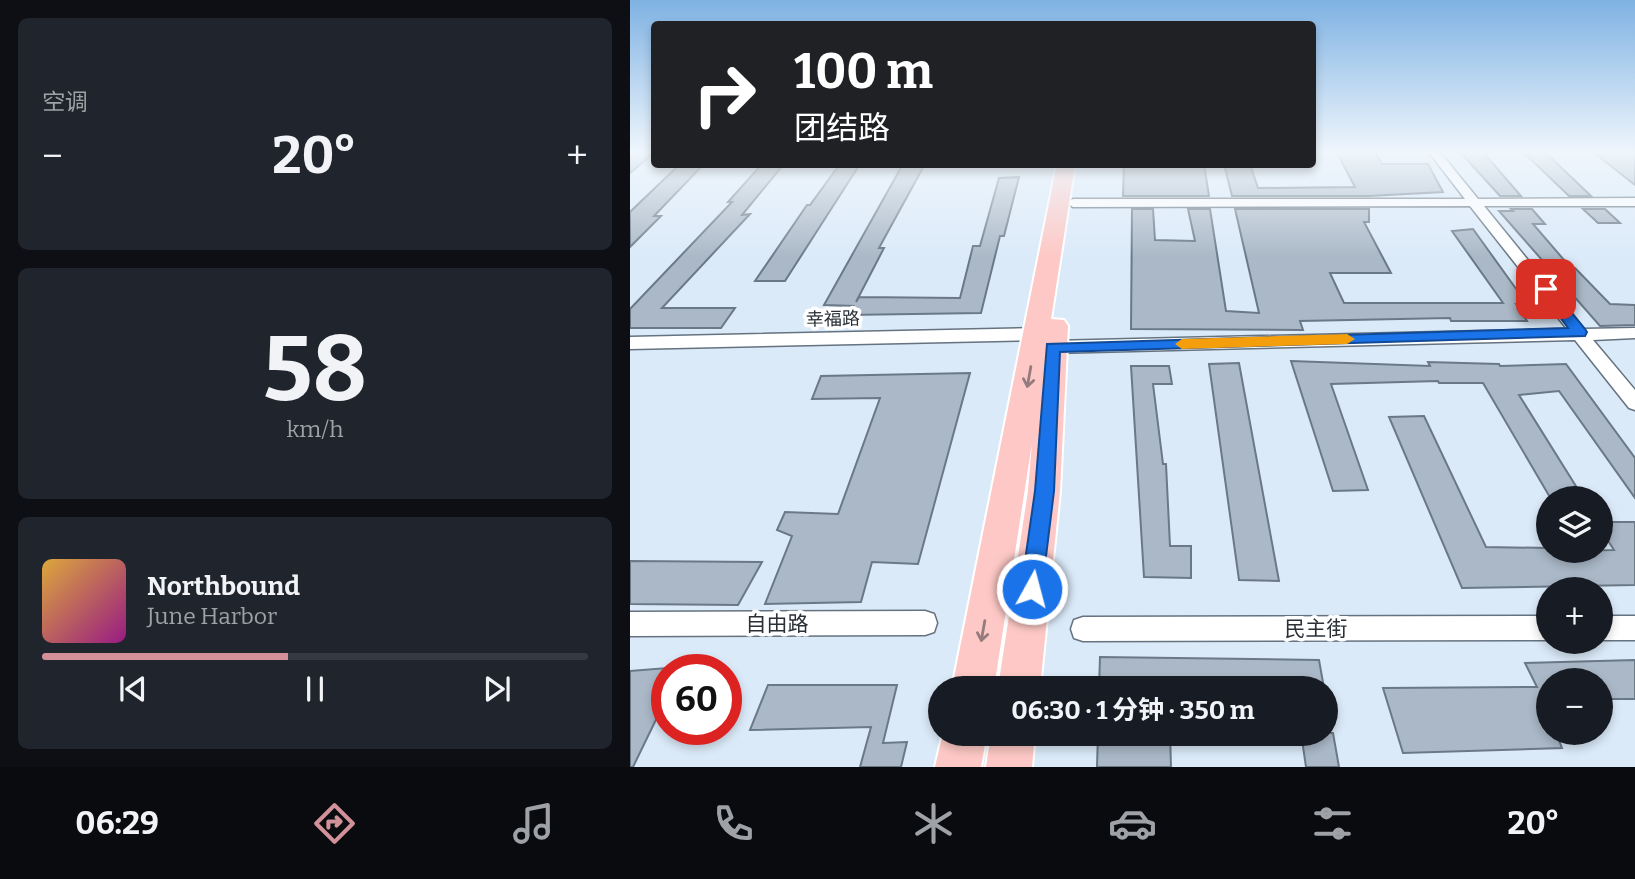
<!DOCTYPE html>
<html lang="zh">
<head>
<meta charset="utf-8">
<style>
  body { margin:0; font-family:Bitter,"Noto Sans SC",serif; background:#20242c; color:#f1f3f6; height:100vh; display:flex; flex-direction:column; font-size:26px; white-space:nowrap }
  * { box-sizing:border-box; margin:0 }
  p { font-size:23px; color:#9ea1a6 }
  .icon { flex:none; width:38px; height:38px; fill:none; stroke:currentColor; stroke-width:2; stroke-linecap:round; stroke-linejoin:round }
  .map { position:relative; flex:1; overflow:hidden }
  .drawer { display:flex; flex-direction:column; gap:18px; padding:18px; background:#0d0f14; width:630px }
  .drawer>* { flex:none }
  .guide { position:absolute; left:21px; top:21px; width:665px; height:147px; border-radius:7px; box-shadow:0 4px 10px #0003; background:#202124; color:#fff; overflow:hidden }
  .buttons { position:absolute; left:906px; top:486px; display:grid; gap:14px }
  .buttons a { display:grid; place-items:center; width:77px; height:77px; border-radius:50%; background:#171b24; box-shadow:0 4px 10px #0003; font-size:35px }
  .speed { position:absolute; left:21px; top:654px; display:flex; gap:14px; font-size:35px; font-weight:700; text-align:center }
  .speed>* { display:grid; place-content:center; width:91px; height:91px; border-radius:50%; background:#171b24; box-shadow:0 4px 10px #0003; line-height:1 }
  .speed .limit { border:10px solid #d22; background:#fff; color:#111 }
  .pin { position:absolute; display:grid; place-items:center; width:60px; height:60px; color:#fff; margin:-30px; border-radius:14px; box-shadow:0 4px 10px #0006 }
  .me { position:absolute; width:77px; margin:-38px; rotate:7deg; stroke-linejoin:round; filter:drop-shadow(0 0 5px #0008) }
  .turn { display:flex; align-items:center; gap:24px; height:147px; padding:0 28px; font-size:32px }
  .turn .icon { width:91px; height:91px; stroke-width:2.5 }
  .turn b { display:block; font-size:49px; line-height:60px }
  .big { font-size:52px; font-weight:700; line-height:1.1 }
  .drawer .card { flex:1; display:flex; flex-direction:column; justify-content:center; gap:10px; min-width:0; padding:0 24px; border-radius:10px; background:#20242c }
  .drawer .dial { align-items:center; gap:0 }
  .dial b { font-size:91px; line-height:1 }
  .song { display:flex; align-items:center; gap:21px }
  .cover { width:84px; height:84px; border-radius:10px; background:linear-gradient(135deg,hsl(40 70% 55%),hsl(310 70% 35%)) }
  .played { height:7px; border-radius:4px; background:linear-gradient(90deg,#d2919a 45%,#363941 45%) }
  .keys { display:flex; justify-content:space-around; direction:ltr }
  .heat { display:flex; justify-content:space-between; align-items:center; font-size:38px; direction:ltr }
  .trip { position:absolute; left:298px; top:676px; width:410px; height:70px; border-radius:35px; background:#171b24; box-shadow:0 4px 10px #0003; font-weight:700; line-height:70px; text-align:center }
  .tab-bar { display:flex; height:112px; justify-content:space-around; align-items:center; background:#090b0e; color:#9ea1a6 }
  .tab-bar .icon { width:49px; height:49px }
  .tab-bar .current { color:#d2919a }
  .tab-bar b { font-size:32px; color:#f1f3f6 }
  main { display:flex; flex:1; min-height:0 }
  .map>svg:first-child { display:block }
  .building { fill:#aab8c7; stroke:#6b7886; stroke-width:2 }
  .lines { fill:none; stroke-linecap:round; stroke-linejoin:round }
  .street-casing { stroke:#65727f; stroke-width:3 }
  .primary-casing { stroke:#fff; stroke-width:4 }
  .street { fill:#fff; fill-rule:evenodd }
  .primary { fill:#fdc8c5; fill-rule:evenodd }
  .oneway { stroke:#947c7e }
  .route { fill:#1a73e8; stroke:#114b97; stroke-width:2 }
  .slow { fill:#f59e0b }
  .labels { text-anchor:middle; stroke-width:7; stroke-linejoin:round; paint-order:stroke }
  .street-label { font-size:18px; fill:#2a3036; stroke:#fff }
  .near-street-label { font-size:21px; fill:#2a3036; stroke:#fff }
</style>
</head>
<body>
<main>
<section class="drawer">
<div class="card"><p>空调</p>
<div class="heat"><a>−</a><b class="big">20°</b><a>+</a></div>
</div>
<div class="card dial"><b>58</b><p>km/h</p></div>
<div class="card">
<div class="song"><i class="cover"></i><div><b>Northbound</b><p>June Harbor</p></div></div>
<div class="played"></div>
<div class="keys"><svg class="icon" aria-label="previous" viewBox="0 0 24 24"><path d="M18 5L8 12l10 7zM5 5v14"/></svg><svg class="icon" aria-label="pause" viewBox="0 0 24 24"><path d="M8 5v14M16 5v14"/></svg><svg class="icon" aria-label="next" viewBox="0 0 24 24"><path d="M6 5l10 7-10 7zM19 5v14"/></svg></div>
</div>
</section>
<div class="map">
<svg width="1005" height="767" viewBox="0 0 1005 767">
  <rect width="100%" height="100%" fill="#dbeaf9"/>
  <!-- building -->
  <g class="building">
    <polygon points="5,151 24,153 0,173 0,155"/>
    <polygon points="706,151 744,151 752,164 798,164 813,192 739,196 602,196 594,164 620,164 628,188 725,187"/>
    <polygon points="829,151 852,151 891,196 870,196"/>
    <polygon points="892,151 914,151 961,196 939,196"/>
    <polygon points="962,151 1005,151 1005,185"/>
    <polygon points="50,164 74,164 24,216 31,216 0,247 0,212"/>
    <polygon points="132,164 154,164 112,215 120,214 32,308 105,308 91,328 0,328 0,309 102,202 98,202"/>
    <polygon points="210,164 230,164 155,281 125,281 177,205 180,205"/>
    <polygon points="273,164 295,164 249,248 254,248 226,302 229,297 330,298 343,246 350,246 369,178 389,177 374,236 370,236 351,313 217,315 223,306 194,305"/>
    <polygon points="494,164 574,164 579,196 493,196"/>
    <polygon points="502,209 523,209 525,240 565,241 558,209 580,209 596,311 629,313 605,209 739,209 739,222 734,222 761,273 700,273 714,303 873,303 822,231 843,229 897,304 886,304 897,321 821,321 820,318 670,321 673,330 501,329"/>
    <polygon points="881,209 902,209 915,224 903,224 941,268 945,268 980,304 1005,305 1005,325 970,326 869,211 883,211"/>
    <polygon points="953,209 975,209 990,223 968,223"/>
    <polygon points="661,361 800,366 798,362 869,364 870,366 936,364 1005,458 1005,498 929,391 889,395 954,499 921,499 853,383 809,383 808,381 701,384 738,490 703,491"/>
    <polygon points="609,363 649,581 609,580 579,364"/>
    <polygon points="501,366 539,366 542,384 523,384 533,464 536,464 540,546 561,546 561,578 514,577"/>
    <polygon points="340,373 288,564 242,562 231,602 135,604 162,536 147,530 155,512 208,514 250,398 182,399 191,376"/>
    <polygon points="794,416 856,547 919,548 919,551 984,550 971,530 971,522 1005,522 1005,585 832,588 759,417"/>
    <polygon points="0,561 132,562 108,605 0,604"/>
    <polygon points="470,657 689,660 694,688 469,688"/>
    <polygon points="1005,660 1005,699 971,699 971,681 919,681 919,733 926,733 932,748 773,753 753,688 907,687 895,663"/>
    <polygon points="37,668 37,697 3,767 0,767 0,671"/>
    <polygon points="138,685 267,685 253,743 277,742 271,767 230,767 241,727 120,730"/>
    <polygon points="468,733 540,733 541,767 467,767"/>
    <polygon points="671,733 703,733 709,767 676,767"/>
  </g>
  <g class="lines">
    <defs>
      <g id="street">
        <polygon points="798,151 809,151 848,199 1005,198 1005,206 854,206 954,329 1005,328 1005,338 963,340 1005,390 1005,410 999,408 945,340 422,353 414,347 422,341 937,329 840,206 443,207 437,203 443,199 835,199"/>
        <polygon points="407,328 415,334 407,340 0,349 0,337"/>
        <polygon points="295,611 304,614 307,623 304,632 295,635 0,636 0,612"/>
        <polygon points="919,616 919,640 453,641 444,638 441,629 444,620 453,617"/>
        <rect x="971" y="616" width="34" height="24"/>
      </g>
      <g id="primary">
        <polygon points="427,164 445,164 421,319 434,320 438,326 430,491 410,688 368,688 398,491 402,443 364,688 322,688"/>
        <polygon points="313,733 357,733 351,767 305,767"/>
        <polygon points="361,733 405,733 402,767 356,767"/>
      </g>
    </defs>
    <!-- street casing -->
    <use href="#street" class="street-casing"/>
    <!-- primary casing -->
    <use href="#primary" class="primary-casing"/>
    <!-- street -->
    <use href="#street" class="street"/>
    <!-- primary -->
    <use href="#primary" class="primary"/>
  </g>
  <!-- one-way arrows -->
  <defs><path id="oneway-shaft" d="M-6 0H5M1.5-3L5.5 0L1.5 3" fill="none" stroke-width="1.6" stroke-linecap="round" stroke-linejoin="round" transform="scale(1.75)"/></defs>
  <g class="oneway">
    <use href="#oneway-shaft" transform="translate(399 377) rotate(100)"/>
    <use href="#oneway-shaft" transform="translate(353 631) rotate(100)"/>
  </g>
  <!-- sky -->
  <linearGradient id="sky" x2="0" y2="1"><stop stop-color="#7fb2e3"/><stop offset="0.59" stop-color="#eff6fc"/><stop offset="1" stop-color="#eff6fc" stop-opacity="0"/></linearGradient>
  <rect width="1005" height="258" fill="url(#sky)"/>
  <!-- route -->
  <polygon class="route" points="916,285 920,286 955,329 957,332 955,336 430,352 424,491 412,589 409,597 402,600 394,597 391,589 405,491 417,344 938,328 909,289"/>
  <!-- slow -->
  <polygon class="slow" points="717,334 725,339 717,344 552,349 545,344 552,339"/>
  <g class="labels">
    <!-- street labels -->
    <g class="street-label">
      <text transform="translate(203 319) rotate(-1)" y="6">幸福路</text>
    </g>
    <!-- near-street labels -->
    <g class="near-street-label">
      <text x="147" y="631">自由路</text>
      <text x="686" y="636">民主街</text>
    </g>
  </g>
</svg>
<div class="buttons">
<a><svg class="icon" aria-label="layers" viewBox="0 0 24 24"><path d="M12 4l9 5-9 5-9-5zM3 14l9 5 9-5"/></svg></a>
<a>+</a>
<a>−</a>
</div>
<div class="speed"><div class="limit">60</div></div>
<div class="pin" style="left:916px;top:289px;background:#d93025"><svg class="icon" aria-label="arrive" viewBox="0 0 24 24"><path d="M6 21V4h12l-3 4 3 4H6"/></svg></div>
<svg class="me" style="left:402px;top:589px" viewBox="-20 -20 40 40"><circle r="17" fill="#1a73e8" stroke="#fff" stroke-width="3"/><path d="M0-11L8 9 0 5-8 9z" fill="#fff"/></svg>
<div class="trip">06:30 · 1 分钟 · 350 m</div>
<div class="guide">
<div class="turn"><svg class="icon" aria-label="right" viewBox="0 0 24 24"><path d="M7 20v-9h11M14 6l5 5-5 5"/></svg><div><b>100 m</b>团结路</div></div>
</div>
</div>
</main>
<nav class="tab-bar">
<b>06:29</b>
<svg class="icon current" aria-label="directions" viewBox="0 0 24 24"><path d="M12 3l9 9-9 9-9-9zM9 14v-3h6M13 9l2 2-2 2"/></svg>
<svg class="icon" aria-label="music" viewBox="0 0 24 24"><path d="M9 18V5l10-2v13"/><circle cx="6" cy="18" r="3"/><circle cx="16" cy="16" r="3"/></svg>
<svg class="icon" aria-label="phone" viewBox="0 0 24 24"><path d="M5 4h4l2 5-3 2q2 4 5 5l2-3 5 2v4C11 20 4 13 5 4z"/></svg>
<svg class="icon" aria-label="climate" viewBox="0 0 24 24"><path d="M12 3v18M4 7l16 10M4 17L20 7"/></svg>
<svg class="icon" aria-label="car" viewBox="0 0 24 24"><path d="M5 17H2v-5l4-1 3-4h7l3 4 3 1v5h-3M9 17h6M6 11h13"/><circle cx="7" cy="17" r="2"/><circle cx="17" cy="17" r="2"/></svg>
<svg class="icon" aria-label="filters" viewBox="0 0 24 24"><path d="M4 7h16M4 17h16"/><circle cx="9" cy="7" r="2"/><circle cx="15" cy="17" r="2"/></svg>
<b>20°</b>
</nav>
</body>
</html>
